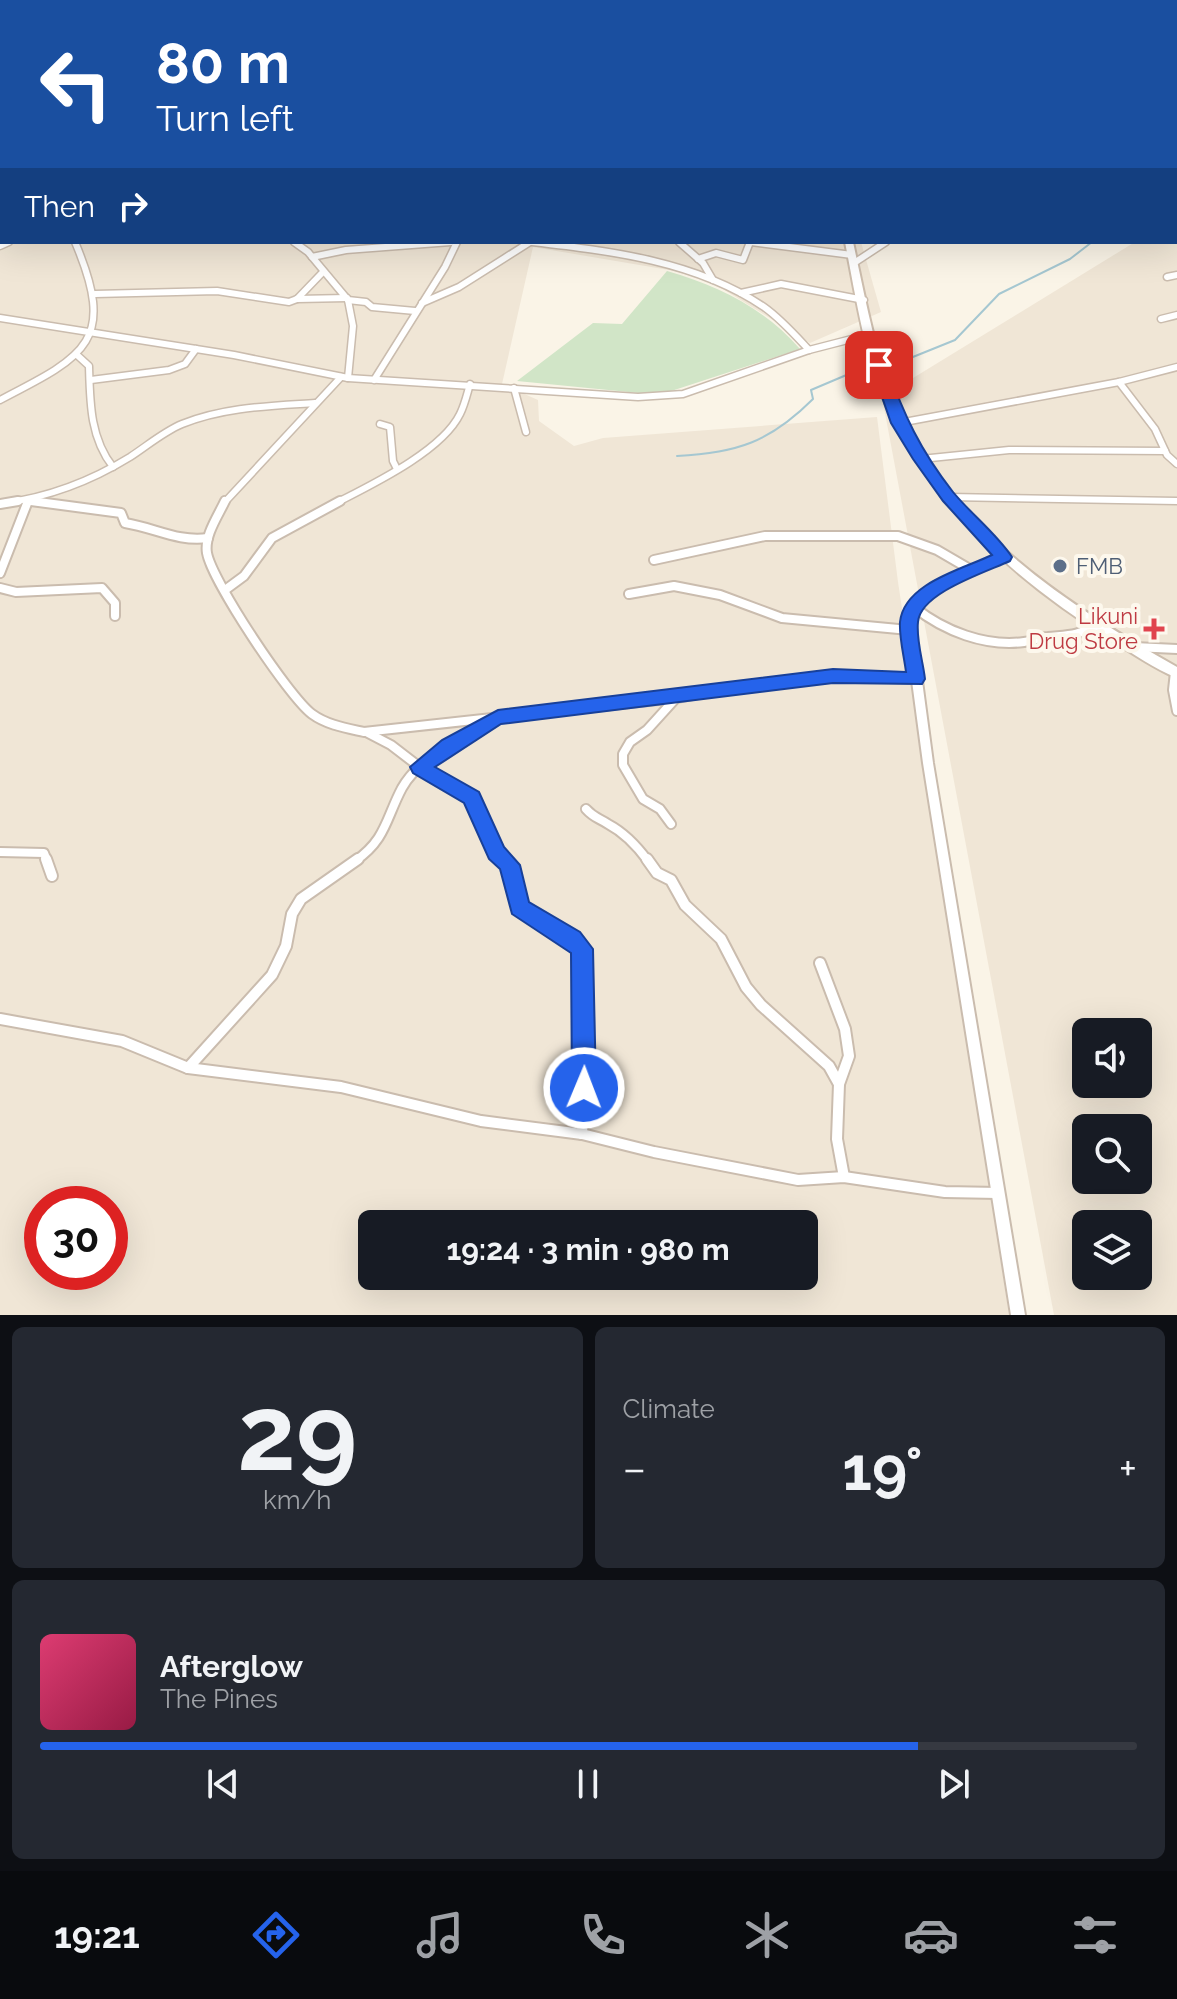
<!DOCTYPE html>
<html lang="en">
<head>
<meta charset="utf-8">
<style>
  body { margin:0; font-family:Raleway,sans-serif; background:#242831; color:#f1f3f6; height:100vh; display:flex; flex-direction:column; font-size:30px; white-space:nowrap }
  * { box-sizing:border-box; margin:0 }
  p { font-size:26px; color:#9ea1a6 }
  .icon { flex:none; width:44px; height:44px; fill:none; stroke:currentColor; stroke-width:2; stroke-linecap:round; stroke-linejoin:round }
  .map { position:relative; height:1315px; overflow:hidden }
  .panel { display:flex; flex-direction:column; gap:12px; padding:12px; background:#0d0f14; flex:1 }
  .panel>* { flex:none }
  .hud { position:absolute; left:0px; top:0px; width:1178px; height:244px; box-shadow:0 8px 32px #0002; background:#1a4fa0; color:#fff; overflow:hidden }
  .tools { position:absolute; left:1072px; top:1018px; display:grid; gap:16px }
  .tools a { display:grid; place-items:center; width:80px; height:80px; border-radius:12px; background:#171b24; box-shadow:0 8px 32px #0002; font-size:40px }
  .speed { position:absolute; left:24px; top:1186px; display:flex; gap:16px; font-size:40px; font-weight:700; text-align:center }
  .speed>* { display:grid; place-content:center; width:104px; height:104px; border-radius:50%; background:#171b24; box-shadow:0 8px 32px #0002; line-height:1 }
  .speed .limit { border:12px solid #d22; background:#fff; color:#111 }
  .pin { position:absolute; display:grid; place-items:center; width:68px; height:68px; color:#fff; margin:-34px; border-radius:16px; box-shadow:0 4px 12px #0006 }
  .me { position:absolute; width:88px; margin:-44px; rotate:1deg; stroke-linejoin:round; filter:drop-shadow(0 0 6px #0008) }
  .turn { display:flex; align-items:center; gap:28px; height:168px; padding:0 24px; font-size:36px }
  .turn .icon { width:104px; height:104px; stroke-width:2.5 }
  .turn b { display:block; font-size:56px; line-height:68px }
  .then { display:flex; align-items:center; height:76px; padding:0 24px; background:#0003; gap:16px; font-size:30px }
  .big { font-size:60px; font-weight:700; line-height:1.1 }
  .panel .tile { flex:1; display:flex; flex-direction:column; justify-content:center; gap:12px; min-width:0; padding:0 28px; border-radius:12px; background:#242831 }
  .panel .dial { align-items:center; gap:0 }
  .dial b { font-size:104px; line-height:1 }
  .song { display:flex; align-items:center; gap:24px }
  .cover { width:96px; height:96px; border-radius:12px; background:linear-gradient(135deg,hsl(340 70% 55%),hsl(340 70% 35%)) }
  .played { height:8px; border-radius:4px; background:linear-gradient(90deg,#2563eb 80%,#363941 80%) }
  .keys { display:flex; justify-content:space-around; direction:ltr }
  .heat { display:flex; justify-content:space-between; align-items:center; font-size:44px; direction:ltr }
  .panel .tiles { flex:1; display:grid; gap:12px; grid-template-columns:1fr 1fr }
  .tile:last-child { grid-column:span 2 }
  .trip { position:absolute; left:358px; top:1210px; width:460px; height:80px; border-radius:12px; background:#171b24; box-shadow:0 8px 32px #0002; font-weight:700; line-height:80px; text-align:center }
  .tabs { display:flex; height:128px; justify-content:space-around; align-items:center; background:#090b0e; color:#9ea1a6 }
  .tabs .icon { width:56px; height:56px }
  .tabs .on { color:#2563eb }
  .tabs b { font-size:36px; color:#f1f3f6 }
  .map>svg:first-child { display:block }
  .residential { fill:#f0e6d6; fill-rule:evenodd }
  .green { fill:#d1e5c7 }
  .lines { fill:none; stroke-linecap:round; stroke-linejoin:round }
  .stream { stroke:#a5c7d1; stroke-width:2 }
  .river { fill:#bed9e1; fill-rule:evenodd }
  .minor-far3-casing { stroke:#cabcae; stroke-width:7 }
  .minor-far2-casing { stroke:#cabcae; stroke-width:9 }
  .minor-far1-casing { stroke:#cabcae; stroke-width:12 }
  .minor-casing { stroke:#cabcae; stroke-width:14 }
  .tertiary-casing { stroke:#cabcae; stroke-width:4 }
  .secondary-casing { stroke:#ccbdad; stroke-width:4 }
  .minor-far3 { stroke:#fff; stroke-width:5 }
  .minor-far2 { stroke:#fff; stroke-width:6 }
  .minor-far1 { stroke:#fff; stroke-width:8 }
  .minor { stroke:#fff; stroke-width:10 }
  .tertiary { fill:#fff; fill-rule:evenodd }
  .secondary { fill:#fff; fill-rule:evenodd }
  .route { fill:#2563eb; stroke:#184099; stroke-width:2 }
  .service-dot { fill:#5c6f8a; stroke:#fdf8ed; stroke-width:3 }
  .health-dot { fill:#e0444e; stroke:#fdf8ed; stroke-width:3 }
  .labels { text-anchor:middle; stroke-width:8; stroke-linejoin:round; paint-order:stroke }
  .service-label { font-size:22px; fill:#4e5e75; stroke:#fdf8ed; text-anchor:start }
  .health-label { font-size:22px; fill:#be3a42; stroke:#fdf8ed; text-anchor:end }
</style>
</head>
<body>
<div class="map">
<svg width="1177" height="1315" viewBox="0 0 1177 1315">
  <rect width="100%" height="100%" fill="#faf4e7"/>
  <!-- residential -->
  <g class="residential">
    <path d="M0,0L635,2H2V242H861L881,312L810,343L713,283L675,271L533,247L502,384L538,400L539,421L574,446L603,438L877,417L898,582L1009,1315H0ZM42,1204H110V1272H42ZM372,1224H804V1276H372Z"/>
    <path d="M1177,217V1315H1054L882,397L1135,242H1176ZM1086,1032H1138V1084H1086ZM1086,1128H1138V1180H1086ZM1086,1224H1138V1276H1086Z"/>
  </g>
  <!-- green -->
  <path class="green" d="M667,271C719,286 764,308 800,349L659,395L517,381L593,323L622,324Z"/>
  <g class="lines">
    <!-- stream -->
    <g class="stream">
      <polyline points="885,364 903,361 955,340 999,294 1070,259 1092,242"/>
      <path d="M677,456C737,453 770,442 813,399L811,390L870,365"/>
    </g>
    <!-- river -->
    <g class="river">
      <rect x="1091" y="0" width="10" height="2"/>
      <rect x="1176" y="82" width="1" height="6"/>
    </g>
    <defs>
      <g id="minor-far3">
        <polyline points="206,0 220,2"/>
        <polyline points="378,0 384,2"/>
        <polyline points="912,0 915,2"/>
        <polyline points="456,1 461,0"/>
        <polyline points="224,2 237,2"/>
        <polyline points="420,2 424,0"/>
        <polyline points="0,21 2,17"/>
      </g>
      <g id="minor-far2">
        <polyline points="294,242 308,252 348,300 353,326 348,378"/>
        <path d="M532,242C611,251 696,261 764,307C781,319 795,335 809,350"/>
        <polyline points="679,242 703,263 713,280"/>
        <polyline points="751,242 852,255"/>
        <polyline points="0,246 9,242"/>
        <polyline points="312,257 346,250 451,242"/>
        <polyline points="698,259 716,253 743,260 750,242"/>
        <polyline points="854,263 886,242"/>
        <polyline points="1167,277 1177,275"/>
        <polyline points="741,293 781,284 864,300"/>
        <polyline points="95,294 217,291 289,302 297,299 322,273"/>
        <polyline points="297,299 347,298"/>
        <polyline points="348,300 366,302 372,307 415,311"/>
        <polyline points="422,303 459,287 530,242"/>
        <polyline points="0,318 234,355 348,378 638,397 683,394 809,350 871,334"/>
        <polyline points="1161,319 1177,315"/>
        <path d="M77,355L89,366C90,402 90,438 113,467"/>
        <polyline points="91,380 169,370 185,364 196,349"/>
        <polyline points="374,380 445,267 457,242"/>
        <polyline points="1119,382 1155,429 1167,455 1177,464"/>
        <polyline points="514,388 526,432"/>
        <path d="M0,400C86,356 117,341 75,242"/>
        <polyline points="899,423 1119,382 1177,367"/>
        <polyline points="380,424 390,427 393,461 397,469"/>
        <polyline points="921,459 1009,450 1165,451"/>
        <polyline points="949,497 1177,501"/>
        <path d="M4,503C49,497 91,481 130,457C147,446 163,432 182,424C224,407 270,406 315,403"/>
        <polyline points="27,503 28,501 47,503"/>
        <polyline points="224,503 341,377"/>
        <path d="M336,503C373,484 442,451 460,414C465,404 467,394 470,384"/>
      </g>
      <g id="minor-far1">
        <path d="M31,501L121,513L125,523C156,528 177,542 208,538"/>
        <path d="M225,501C218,516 204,536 207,553C212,581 289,697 312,714C327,725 346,728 364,732L676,698L741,686L833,676L916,679"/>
        <polyline points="0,504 18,501"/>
        <polyline points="654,560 765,536 898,536 937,550 973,571"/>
        <polyline points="0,573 28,501"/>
        <polyline points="0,588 16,592 102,588 115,603 115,616"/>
        <polyline points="225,590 244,576 272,538 340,501"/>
        <polyline points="629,594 674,586 720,595 782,618 909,630"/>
        <path d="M914,607C944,631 985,647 1024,642C1032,641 1039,637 1048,637C1066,635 1079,636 1095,625"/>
        <polyline points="1134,647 1177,649"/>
        <polyline points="1175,672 1173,690 1177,711"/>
        <polyline points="368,733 391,745 430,775 472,797 496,853 505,861"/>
        <path d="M586,809C594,818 599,818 608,824C625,833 637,846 648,861"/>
        <polyline points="671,824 660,809 643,799 623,765 623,754 630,742 647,730 676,698"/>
        <polyline points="0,852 44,853 47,861"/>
        <path d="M355,861C386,840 386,818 402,788C420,756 463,737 493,720"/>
      </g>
      <g id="minor">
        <polyline points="46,859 52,876"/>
        <polyline points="503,859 509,865 520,908 572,939 582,949 585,1065 582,1134"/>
        <polyline points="647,859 657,873 671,880 685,905 721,939 746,987 761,1005 829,1066 839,1084"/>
        <polyline points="820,963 845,1029 849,1056 839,1084 837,1139 844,1177"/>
        <polyline points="0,1019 122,1041 188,1068 341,1087 481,1121 582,1134 654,1152 798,1180 844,1177 945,1192 998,1193"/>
        <polyline points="188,1068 272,975 286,946 292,914 301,899 358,859"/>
      </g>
      <path id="tertiary" d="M1004,554L1009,557L1007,559C974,574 929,585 914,621L933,763L1025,1315H1011L923,763L904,621C921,582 966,567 1004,554Z"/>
      <g id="secondary">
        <polygon points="623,0 630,0 632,2 625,2"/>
        <path d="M845,242H853C865,297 875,355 897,407C949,527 1067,605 1177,667V678C1155,669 1133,654 1113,641C1025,587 944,518 895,424C866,369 857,302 845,242Z"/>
      </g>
    </defs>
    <!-- minor-far3 casing -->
    <use href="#minor-far3" class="minor-far3-casing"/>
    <!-- minor-far2 casing -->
    <use href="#minor-far2" class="minor-far2-casing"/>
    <!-- minor-far1 casing -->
    <use href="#minor-far1" class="minor-far1-casing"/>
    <!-- minor casing -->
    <use href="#minor" class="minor-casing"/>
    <!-- tertiary casing -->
    <use href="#tertiary" class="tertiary-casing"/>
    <!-- secondary casing -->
    <use href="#secondary" class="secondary-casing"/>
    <!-- minor-far3 -->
    <use href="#minor-far3" class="minor-far3"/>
    <!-- minor-far2 -->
    <use href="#minor-far2" class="minor-far2"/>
    <!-- minor-far1 -->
    <use href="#minor-far1" class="minor-far1"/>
    <!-- minor -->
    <use href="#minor" class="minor"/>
    <!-- tertiary -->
    <use href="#tertiary" class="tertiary"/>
    <!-- secondary -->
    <use href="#secondary" class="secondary"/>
  </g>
  <!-- route -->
  <path class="route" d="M879,361L886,365C904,415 920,450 953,492C971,514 996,533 1012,557L1010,561C986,572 920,593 918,622C916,640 923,661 925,679L922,684L833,683L501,724L435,767L479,792L504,847L520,865L529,902L580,932L593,949L596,1088L593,1096L584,1099L576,1096L572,1088L571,953L512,914L500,869L489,859L464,803L413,773L410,767L442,740L498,710L833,669L906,672C904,656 899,637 900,622C904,583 963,569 992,555L943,501L913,459L891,423L871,365Z"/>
  <!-- markers -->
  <circle class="service-dot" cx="1060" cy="566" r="8"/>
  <path class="health-dot" d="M1150 617h8v8h8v8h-8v8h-8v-8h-8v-8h8z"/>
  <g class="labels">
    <!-- service labels -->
    <g class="service-label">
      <text x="1076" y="574">FMB</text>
    </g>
    <!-- health labels -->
    <g class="health-label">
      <text x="1138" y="624">Likuni<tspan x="1138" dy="25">Drug Store</tspan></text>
    </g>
  </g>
</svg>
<div class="tools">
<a><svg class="icon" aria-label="sound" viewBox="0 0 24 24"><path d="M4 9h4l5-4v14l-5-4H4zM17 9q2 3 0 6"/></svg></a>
<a><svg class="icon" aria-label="search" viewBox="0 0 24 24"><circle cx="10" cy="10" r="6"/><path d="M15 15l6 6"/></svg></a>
<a><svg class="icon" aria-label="layers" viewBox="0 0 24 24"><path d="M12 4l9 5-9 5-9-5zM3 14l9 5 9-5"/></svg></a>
</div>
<div class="speed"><div class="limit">30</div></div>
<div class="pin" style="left:879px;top:365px;background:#d93025"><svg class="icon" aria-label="arrive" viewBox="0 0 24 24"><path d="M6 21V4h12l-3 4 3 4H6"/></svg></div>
<svg class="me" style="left:584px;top:1088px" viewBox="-20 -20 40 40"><circle r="17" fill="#2563eb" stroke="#fff" stroke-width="3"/><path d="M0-11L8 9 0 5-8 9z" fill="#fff"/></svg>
<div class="trip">19:24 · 3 min · 980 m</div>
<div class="hud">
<div class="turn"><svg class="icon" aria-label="left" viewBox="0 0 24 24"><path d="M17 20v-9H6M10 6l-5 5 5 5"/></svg><div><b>80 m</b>Turn left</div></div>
<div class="then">Then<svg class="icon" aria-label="right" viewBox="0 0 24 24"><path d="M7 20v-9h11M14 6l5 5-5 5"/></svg></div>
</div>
</div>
<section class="panel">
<div class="tiles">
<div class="tile dial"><b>29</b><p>km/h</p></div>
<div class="tile"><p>Climate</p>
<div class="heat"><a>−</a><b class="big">19°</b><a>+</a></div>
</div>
<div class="tile">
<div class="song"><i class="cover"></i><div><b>Afterglow</b><p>The Pines</p></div></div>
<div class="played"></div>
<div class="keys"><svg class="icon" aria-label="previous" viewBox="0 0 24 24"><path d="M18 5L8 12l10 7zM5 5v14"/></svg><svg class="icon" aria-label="pause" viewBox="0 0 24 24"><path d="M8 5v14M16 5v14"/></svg><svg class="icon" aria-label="next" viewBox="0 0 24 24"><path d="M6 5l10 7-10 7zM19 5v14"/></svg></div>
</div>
</div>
</section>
<nav class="tabs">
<b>19:21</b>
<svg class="icon on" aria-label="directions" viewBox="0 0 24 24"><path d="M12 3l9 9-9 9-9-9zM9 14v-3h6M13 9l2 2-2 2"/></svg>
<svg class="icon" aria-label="music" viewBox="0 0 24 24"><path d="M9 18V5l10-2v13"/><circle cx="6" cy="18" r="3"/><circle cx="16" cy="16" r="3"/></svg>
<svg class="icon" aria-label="phone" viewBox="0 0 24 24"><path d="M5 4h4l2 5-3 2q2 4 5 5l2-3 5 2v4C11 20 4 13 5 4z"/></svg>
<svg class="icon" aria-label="climate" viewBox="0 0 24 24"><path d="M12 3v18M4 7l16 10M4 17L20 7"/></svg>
<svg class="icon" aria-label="car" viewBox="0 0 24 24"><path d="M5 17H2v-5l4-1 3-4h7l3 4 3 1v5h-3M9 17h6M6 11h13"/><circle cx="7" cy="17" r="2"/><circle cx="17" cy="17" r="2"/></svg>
<svg class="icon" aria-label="filters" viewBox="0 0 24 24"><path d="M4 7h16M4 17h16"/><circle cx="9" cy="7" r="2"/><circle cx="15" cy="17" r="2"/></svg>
</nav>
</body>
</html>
